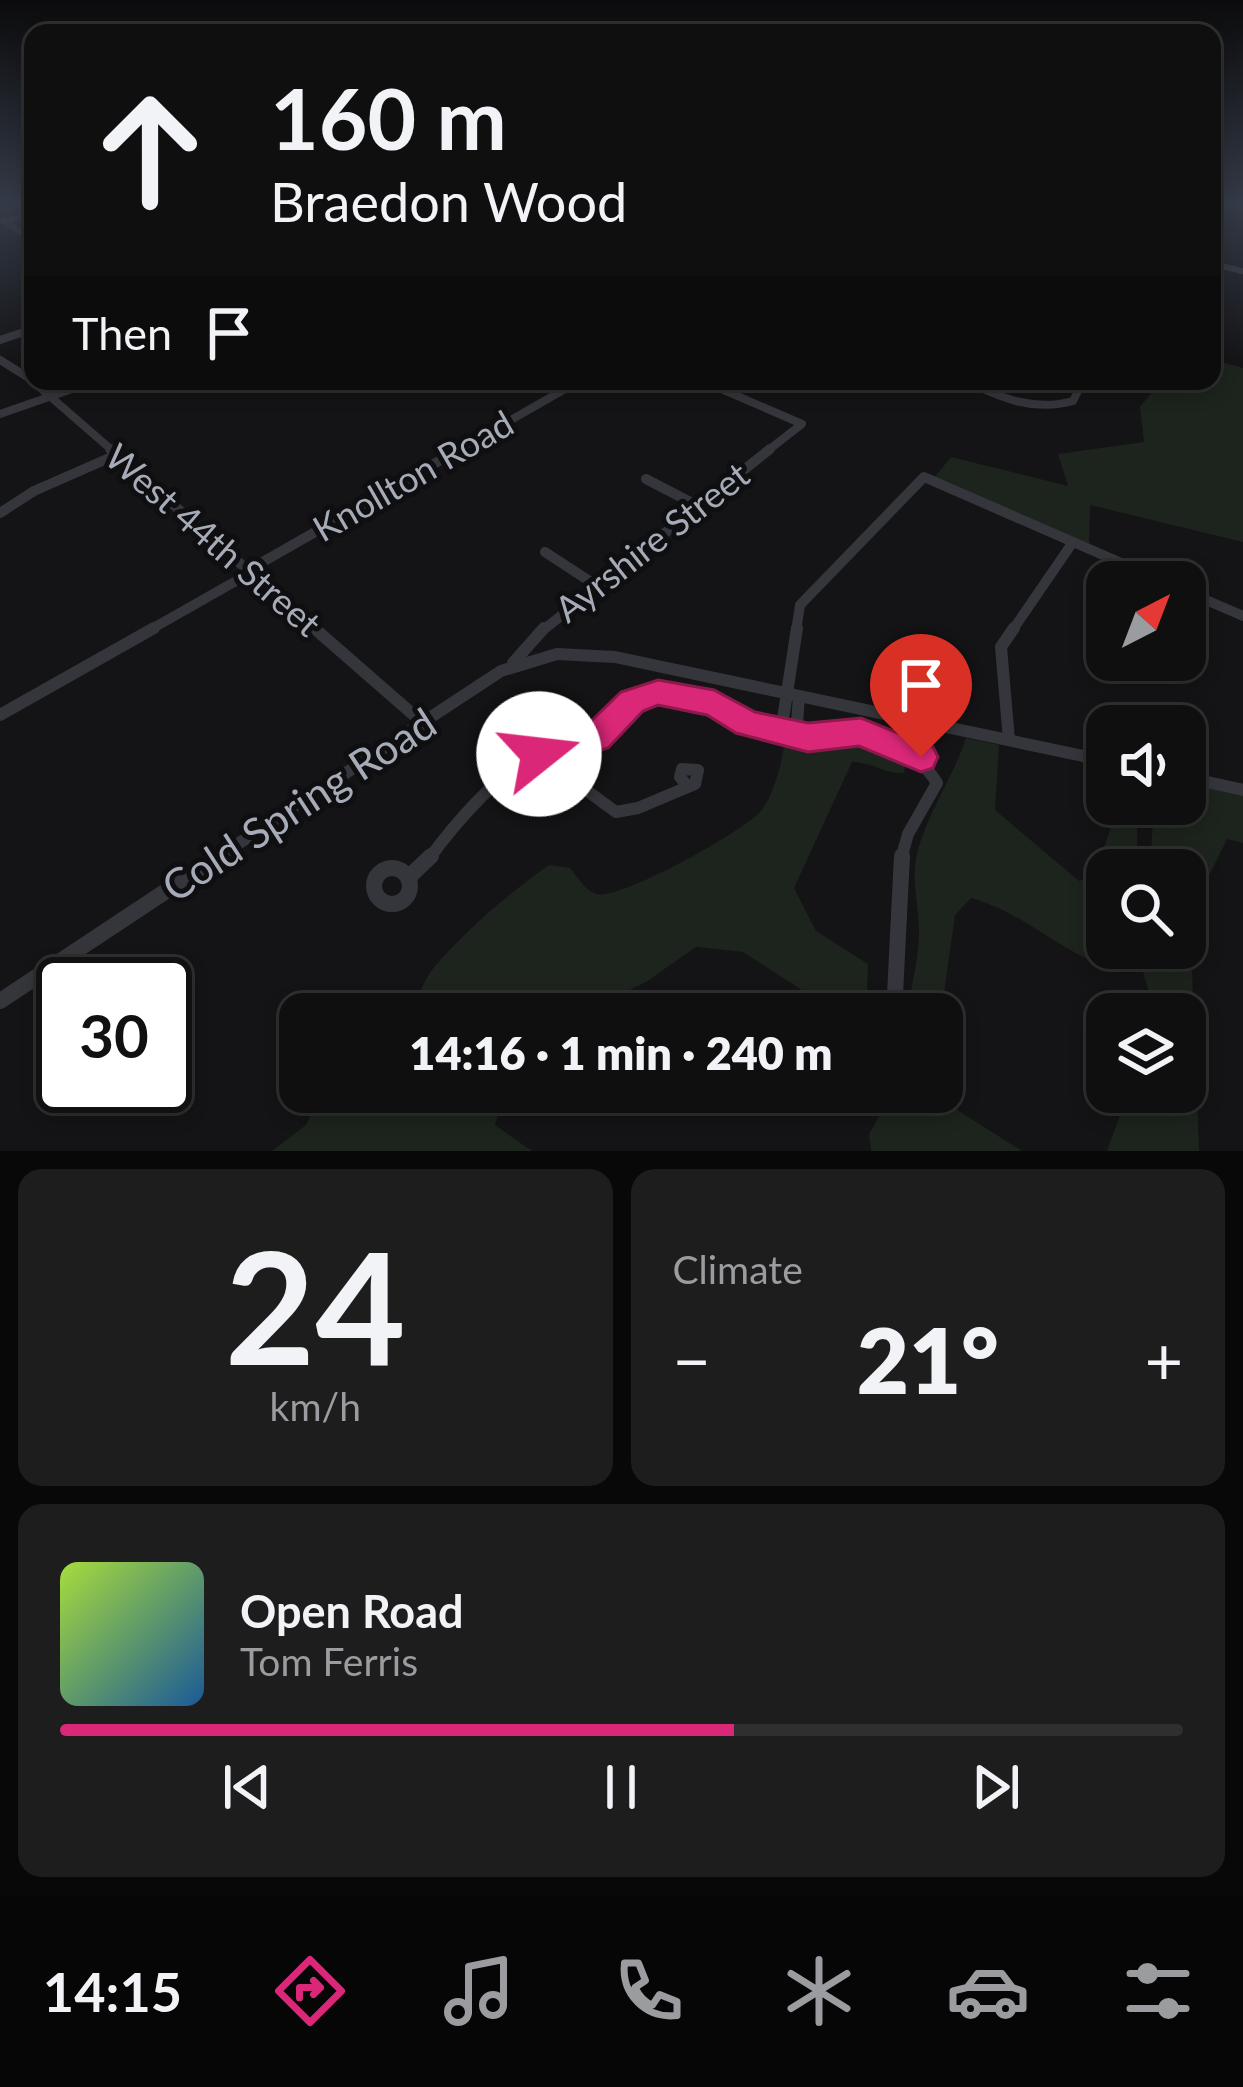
<!DOCTYPE html>
<html lang="en">
<head>
<meta charset="utf-8">
<style>
  body { margin:0; font-family:Lato,sans-serif; background:#1d1d1e; color:#f1f3f6; height:100vh; display:flex; flex-direction:column; font-size:45px; white-space:nowrap }
  * { box-sizing:border-box; margin:0 }
  p { font-size:39px; color:#9b9c9f }
  .icon { flex:none; width:66px; height:66px; fill:none; stroke:currentColor; stroke-width:2; stroke-linecap:round; stroke-linejoin:round }
  .map { position:relative; height:1151px; overflow:hidden }
  .panel { display:flex; flex-direction:column; gap:18px; padding:18px; background:#080809; flex:1 }
  .panel>* { flex:none }
  .guide { position:absolute; left:24px; top:24px; width:1197px; height:366px; border-radius:24px; box-shadow:0 6px 18px #0003,0 0 0 3px #2f2f30; background:#0f0f10; color:#f1f3f6; overflow:hidden }
  .needle { width:78px; rotate:42deg }
  .tools { position:absolute; left:1086px; top:561px; display:grid; gap:24px }
  .tools a { display:grid; place-items:center; width:120px; height:120px; border-radius:24px; background:#0f0f10; box-shadow:0 6px 18px #0003,0 0 0 3px #2f2f30; font-size:60px }
  .speed { position:absolute; left:36px; top:957px; display:flex; gap:24px; font-size:60px; font-weight:700; text-align:center }
  .speed>* { display:grid; place-content:center; width:156px; height:156px; border-radius:50%; background:#0f0f10; box-shadow:0 6px 18px #0003,0 0 0 3px #2f2f30; line-height:1 }
  .speed .limit { border:6px solid #111; border-radius:18px; background:#fff; color:#111 }
  .pin { position:absolute; display:grid; place-items:center; width:102px; height:102px; color:#fff; margin:-123px -51px; border-radius:50% 50% 50% 0; rotate:-45deg; box-shadow:0 0 12px #0007 }
  .pin .icon { rotate:45deg }
  .me { position:absolute; width:132px; margin:-66px; rotate:74deg; stroke-linejoin:round; filter:drop-shadow(0 0 9px #0008) }
  .turn { display:flex; align-items:center; gap:42px; height:252px; padding:0 48px; font-size:54px }
  .turn .icon { width:156px; height:156px; stroke-width:2.5 }
  .turn b { display:block; font-size:84px; line-height:102px }
  .then { display:flex; align-items:center; height:114px; padding:0 48px; background:#0003; gap:24px; font-size:45px }
  .big { font-size:90px; font-weight:800; line-height:1.1 }
  .panel .widget { flex:1; display:flex; flex-direction:column; justify-content:center; gap:18px; min-width:0; padding:0 42px; border-radius:24px; background:#1d1d1e }
  .panel .dial { align-items:center; gap:0 }
  .dial b { font-size:156px; line-height:1 }
  .song { display:flex; align-items:center; gap:36px }
  .cover { width:144px; height:144px; border-radius:18px; background:linear-gradient(135deg,hsl(80 70% 55%),hsl(210 70% 35%)) }
  .played { height:12px; border-radius:6px; background:linear-gradient(90deg,#db2777 60%,#2f2f30 60%) }
  .keys { display:flex; justify-content:space-around; direction:ltr }
  .heat { display:flex; justify-content:space-between; align-items:center; font-size:66px; direction:ltr }
  .panel .tiles { flex:1; display:grid; gap:18px; grid-template-columns:1fr 1fr }
  .widget:last-child { grid-column:span 2 }
  .trip { position:absolute; left:279px; top:993px; width:684px; height:120px; border-radius:24px; background:#0f0f10; box-shadow:0 6px 18px #0003,0 0 0 3px #2f2f30; font-weight:800; line-height:120px; text-align:center }
  .menu { display:flex; height:192px; justify-content:space-around; align-items:center; background:#060606; color:#9b9c9f }
  .menu .icon { width:84px; height:84px }
  .menu .current { color:#db2777 }
  .menu b { font-size:54px; color:#f1f3f6 }
  .map>svg:first-child { display:block }
  .green { fill:#1c241d }
  .lines { fill:none; stroke-linecap:round; stroke-linejoin:round }
  .minor-far4 { stroke:#35363b; stroke-width:6 }
  .minor-far3 { stroke:#35363b; stroke-width:8 }
  .minor-far2 { stroke:#35363b; stroke-width:10 }
  .minor-far1 { stroke:#35363b; stroke-width:12 }
  .minor { stroke:#35363b; stroke-width:16 }
  .route { fill:#db2777; stroke:#8e194d; stroke-width:3 }
  .labels { text-anchor:middle; stroke-width:10; stroke-linejoin:round; paint-order:stroke }
  .street-label { font-size:36px; fill:#a6acb7; stroke:#0f0f11 }
  .near-street-label { font-size:42px; fill:#a6acb7; stroke:#0f0f11 }
</style>
</head>
<body>
<div class="map">
<svg width="1243" height="1151" viewBox="0 0 1243 1151">
  <rect width="100%" height="100%" fill="#141416"/>
  <!-- green -->
  <g class="green">
    <polygon points="1212,359 1243,368 1243,542 1090,505 1089,554 929,484 951,457 1068,486 1058,454 1144,442 1140,407 1161,381 1212,381"/>
    <path d="M966,738L999,745L995,810L1079,881L1096,874L1115,814L1112,804H1137V870H1107V948H1120L1111,969C1060,952 1023,912 971,898L955,915L941,1014H907C911,987 919,959 919,931C919,910 913,886 915,867C919,825 953,779 966,738Z"/>
    <path d="M866,739L896,750L906,761L904,773C884,774 872,762 852,762L794,888L816,931L868,964L867,996L849,1008L819,1001L743,952L696,947L646,982L581,1014H405C419,1002 422,981 435,966C469,927 507,895 549,865L570,868C577,876 585,890 596,894C619,901 744,831 761,811C773,796 784,759 784,740L831,744Z"/>
    <polygon points="1185,783 1243,795 1243,843 1227,839 1198,898 1191,945 1199,1151 1107,1151 1120,1115 1143,1092 1185,1092 1185,1014 1155,1014 1142,968 1145,948 1185,948 1185,870 1150,870 1154,804 1185,804"/>
    <polygon points="322,1092 505,1092 495,1125 532,1151 272,1151 306,1125"/>
    <polygon points="893,1092 929,1092 1022,1151 871,1151 869,1134"/>
  </g>
  <g class="lines">
    <!-- minor-far4 -->
    <g class="minor-far4">
      <polyline points="3,221 33,215"/>
      <polyline points="4,221 33,240"/>
      <polyline points="1212,264 1243,271"/>
    </g>
    <!-- minor-far3 -->
    <g class="minor-far3">
      <polyline points="0,340 33,329"/>
      <polyline points="0,360 29,378 114,452"/>
      <polyline points="231,381 248,386"/>
      <polyline points="703,381 802,424 766,452"/>
      <path d="M966,381C1001,398 1034,412 1073,401L1083,381"/>
      <polyline points="0,414 95,381"/>
      <polyline points="455,452 579,381"/>
    </g>
    <!-- minor-far2 -->
    <g class="minor-far2">
      <polyline points="110,449 317,631"/>
      <polyline points="646,479 698,506"/>
      <polyline points="0,513 34,491 116,455"/>
      <polyline points="545,552 597,586"/>
      <polyline points="247,571 460,449"/>
      <polyline points="1185,591 1243,616"/>
      <polyline points="148,631 250,573"/>
      <polyline points="542,631 770,449"/>
      <polyline points="796,631 800,605 924,477 1165,582"/>
      <polyline points="1012,631 1073,542"/>
    </g>
    <!-- minor-far1 -->
    <g class="minor-far1">
      <polyline points="314,628 424,724"/>
      <polyline points="513,663 544,628"/>
      <polyline points="0,715 154,628"/>
      <polyline points="781,732 797,628"/>
      <polyline points="796,735 799,697"/>
      <polyline points="1009,740 1001,647 1014,628"/>
      <polyline points="569,747 586,790 616,812 638,808 695,784 698,770 682,769 680,777 685,783"/>
      <polyline points="1185,777 1243,790"/>
      <polyline points="215,859 501,671 557,654 615,657 1107,761"/>
      <path d="M429,859C452,827 497,774 533,757C552,748 577,749 595,738C616,726 625,697 652,693C709,686 753,737 809,738C825,738 840,730 855,731C889,733 921,757 937,783L908,834L901,859"/>
    </g>
    <!-- minor -->
    <g class="minor">
      <circle cx="392" cy="886" r="18"/>
      <polyline points="410,876 431,856"/>
      <polyline points="0,1001 219,856"/>
      <polyline points="894,1014 902,856"/>
      <polyline points="721,1092 757,1105 773,1092"/>
      <polyline points="814,1092 841,1099 865,1092"/>
    </g>
  </g>
  <!-- sky -->
  <linearGradient id="sky" x2="0" y2="1"><stop stop-color="#0b0b0c"/><stop offset="0.56" stop-color="#343a47"/><stop offset="1" stop-color="#343a47" stop-opacity="0"/></linearGradient>
  <rect width="1243" height="364" fill="url(#sky)"/>
  <!-- route -->
  <polygon class="route" points="658,680 714,690 755,712 808,723 861,718 933,747 938,757 933,768 921,772 859,746 808,752 736,733 707,715 658,705 643,711 608,748 539,769 527,765 522,754 527,744 585,727 621,692"/>
  <g class="labels">
    <!-- street labels -->
    <g class="street-label">
      <text transform="translate(413 476) rotate(-30)" y="13">Knollton Road</text>
      <text transform="translate(213 540) rotate(41)" y="13">West 44th Street</text>
      <text transform="translate(652 542) rotate(-38)" y="13">Ayrshire Street</text>
    </g>
    <!-- near-street labels -->
    <g class="near-street-label">
      <text transform="translate(299 805) rotate(-33)" y="15">Cold Spring Road</text>
    </g>
  </g>
</svg>
<div class="tools">
<a><svg class="needle" viewBox="-14 -14 28 28"><path d="M0-13l5 13h-10z" fill="#e53935"/><path d="M0 13l5-13h-10z" fill="#9b9c9f"/></svg></a>
<a><svg class="icon" aria-label="sound" viewBox="0 0 24 24"><path d="M4 9h4l5-4v14l-5-4H4zM17 9q2 3 0 6"/></svg></a>
<a><svg class="icon" aria-label="search" viewBox="0 0 24 24"><circle cx="10" cy="10" r="6"/><path d="M15 15l6 6"/></svg></a>
<a><svg class="icon" aria-label="layers" viewBox="0 0 24 24"><path d="M12 4l9 5-9 5-9-5zM3 14l9 5 9-5"/></svg></a>
</div>
<div class="speed"><div class="limit">30</div></div>
<div class="pin" style="left:921px;top:757px;background:#d93025"><svg class="icon" aria-label="arrive" viewBox="0 0 24 24"><path d="M6 21V4h12l-3 4 3 4H6"/></svg></div>
<svg class="me" style="left:539px;top:754px" viewBox="-20 -20 40 40"><circle r="19" fill="#fff"/><path d="M0-13L10 11 0 6-10 11z" fill="#db2777"/></svg>
<div class="trip">14:16 · 1 min · 240 m</div>
<div class="guide">
<div class="turn"><svg class="icon" aria-label="ahead" viewBox="0 0 24 24"><path d="M12 20V5M6 11l6-6 6 6"/></svg><div><b>160 m</b>Braedon Wood</div></div>
<div class="then">Then<svg class="icon" aria-label="arrive" viewBox="0 0 24 24"><path d="M6 21V4h12l-3 4 3 4H6"/></svg></div>
</div>
</div>
<section class="panel">
<div class="tiles">
<div class="widget dial"><b>24</b><p>km/h</p></div>
<div class="widget"><p>Climate</p>
<div class="heat"><a>−</a><b class="big">21°</b><a>+</a></div>
</div>
<div class="widget">
<div class="song"><i class="cover"></i><div><b>Open Road</b><p>Tom Ferris</p></div></div>
<div class="played"></div>
<div class="keys"><svg class="icon" aria-label="previous" viewBox="0 0 24 24"><path d="M18 5L8 12l10 7zM5 5v14"/></svg><svg class="icon" aria-label="pause" viewBox="0 0 24 24"><path d="M8 5v14M16 5v14"/></svg><svg class="icon" aria-label="next" viewBox="0 0 24 24"><path d="M6 5l10 7-10 7zM19 5v14"/></svg></div>
</div>
</div>
</section>
<nav class="menu">
<b>14:15</b>
<svg class="icon current" aria-label="directions" viewBox="0 0 24 24"><path d="M12 3l9 9-9 9-9-9zM9 14v-3h6M13 9l2 2-2 2"/></svg>
<svg class="icon" aria-label="music" viewBox="0 0 24 24"><path d="M9 18V5l10-2v13"/><circle cx="6" cy="18" r="3"/><circle cx="16" cy="16" r="3"/></svg>
<svg class="icon" aria-label="phone" viewBox="0 0 24 24"><path d="M5 4h4l2 5-3 2q2 4 5 5l2-3 5 2v4C11 20 4 13 5 4z"/></svg>
<svg class="icon" aria-label="climate" viewBox="0 0 24 24"><path d="M12 3v18M4 7l16 10M4 17L20 7"/></svg>
<svg class="icon" aria-label="car" viewBox="0 0 24 24"><path d="M5 17H2v-5l4-1 3-4h7l3 4 3 1v5h-3M9 17h6M6 11h13"/><circle cx="7" cy="17" r="2"/><circle cx="17" cy="17" r="2"/></svg>
<svg class="icon" aria-label="filters" viewBox="0 0 24 24"><path d="M4 7h16M4 17h16"/><circle cx="9" cy="7" r="2"/><circle cx="15" cy="17" r="2"/></svg>
</nav>
</body>
</html>
